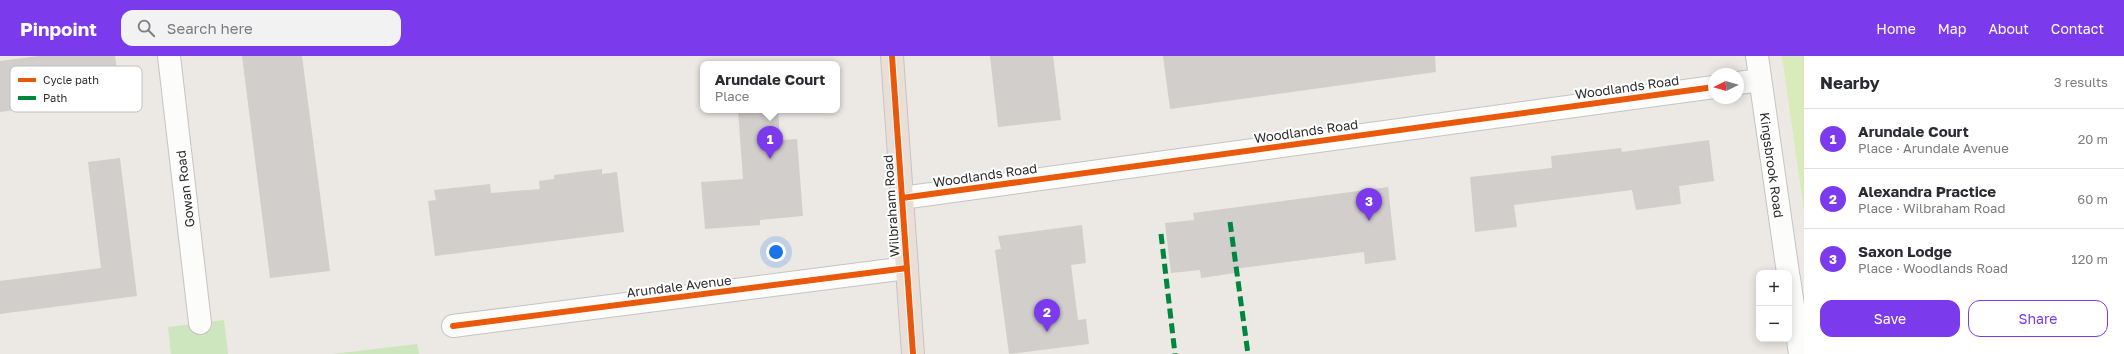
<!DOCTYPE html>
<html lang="en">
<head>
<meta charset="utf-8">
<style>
	body { margin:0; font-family:"Golos Text",sans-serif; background:#f2f2f3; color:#2b2b33 }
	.controls { position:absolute; right:12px; bottom:12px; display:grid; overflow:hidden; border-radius:8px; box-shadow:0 2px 10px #0003 }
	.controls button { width:36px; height:36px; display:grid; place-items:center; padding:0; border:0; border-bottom:1px solid #e1e1e2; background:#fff; color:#2b2b33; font:20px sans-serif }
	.compass { position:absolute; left:1708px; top:12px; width:36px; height:36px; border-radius:50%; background:#fff; box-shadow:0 2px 10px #0003; rotate:265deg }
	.you { position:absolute; left:776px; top:196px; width:14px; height:14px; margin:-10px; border:3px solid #fff; border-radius:50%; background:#1a73e8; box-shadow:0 0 0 6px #1a73e833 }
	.badge { display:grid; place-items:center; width:26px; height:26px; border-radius:50%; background:#7c3aed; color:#fff; font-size:13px; font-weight:700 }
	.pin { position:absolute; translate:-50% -33px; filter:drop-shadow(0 1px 2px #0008) }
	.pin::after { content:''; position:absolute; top:21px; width:14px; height:12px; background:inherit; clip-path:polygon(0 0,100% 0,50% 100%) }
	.popup { position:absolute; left:700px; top:5px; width:140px; height:52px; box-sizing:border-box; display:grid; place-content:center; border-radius:8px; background:#fff; filter:drop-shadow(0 1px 3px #0005); font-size:13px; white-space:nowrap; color:#7c7c81 }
	.popup b { font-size:15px; color:#2b2b33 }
	.popup::after { content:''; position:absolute; left:50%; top:100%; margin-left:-8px; border:8px solid transparent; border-top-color:#fff }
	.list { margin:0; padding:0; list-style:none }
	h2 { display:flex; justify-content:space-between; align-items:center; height:52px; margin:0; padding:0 16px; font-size:17px }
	h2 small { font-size:13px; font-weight:400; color:#7c7c81 }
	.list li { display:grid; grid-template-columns:26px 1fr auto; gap:12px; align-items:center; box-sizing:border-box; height:60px; padding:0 16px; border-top:1px solid #e1e1e2 }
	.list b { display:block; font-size:15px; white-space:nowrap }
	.list p { margin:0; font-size:13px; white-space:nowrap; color:#7c7c81 }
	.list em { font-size:13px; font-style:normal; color:#7c7c81 }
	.actions { display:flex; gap:8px; padding:12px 16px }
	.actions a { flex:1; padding:9px 0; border:1px solid #7c3aed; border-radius:12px; text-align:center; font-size:14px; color:#7c3aed }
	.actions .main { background:#7c3aed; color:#fff }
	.icon { flex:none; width:22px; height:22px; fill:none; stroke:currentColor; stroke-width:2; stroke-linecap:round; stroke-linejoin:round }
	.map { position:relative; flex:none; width:1804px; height:298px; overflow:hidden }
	header { display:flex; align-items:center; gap:24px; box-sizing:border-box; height:56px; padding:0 20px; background:#7c3aed; color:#fff }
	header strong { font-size:19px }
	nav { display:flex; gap:22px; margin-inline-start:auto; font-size:14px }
	.search { width:280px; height:36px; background:#f2f2f3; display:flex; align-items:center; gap:10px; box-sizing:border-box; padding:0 14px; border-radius:12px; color:#7c7c81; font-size:15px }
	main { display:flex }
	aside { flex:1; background:#fff }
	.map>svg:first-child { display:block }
	.green { fill:#cee6be }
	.pitch { fill:#d9eabb }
	.building { fill:#d1cecb }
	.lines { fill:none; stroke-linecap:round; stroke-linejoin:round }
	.minor-casing { stroke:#c5c4c5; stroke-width:24 }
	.highway-casing { stroke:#c6c5c4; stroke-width:24 }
	.minor { stroke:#fcfcfb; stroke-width:22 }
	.highway { stroke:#eadfd6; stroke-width:22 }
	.quiet { stroke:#00873e; stroke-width:5; stroke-dasharray:10 5; stroke-linecap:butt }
	.cycleway-casing { stroke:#fff; stroke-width:8 }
	.cycleway { stroke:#e8590c; stroke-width:6 }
	.labels { text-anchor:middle; stroke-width:4; stroke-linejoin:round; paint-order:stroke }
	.street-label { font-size:13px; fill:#2e2e2e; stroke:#fff }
	.key { fill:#fff; stroke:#c0c0c0; stroke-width:1 }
	.key-label { font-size:11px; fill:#2e2e2e }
</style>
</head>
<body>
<header>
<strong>Pinpoint</strong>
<div class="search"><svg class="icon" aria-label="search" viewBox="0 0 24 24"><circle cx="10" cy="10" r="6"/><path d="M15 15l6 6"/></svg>Search here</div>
<nav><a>Home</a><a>Map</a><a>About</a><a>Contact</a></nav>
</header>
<main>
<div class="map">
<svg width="1804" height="298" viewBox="0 0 1804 298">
	<rect width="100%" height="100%" fill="#ece8e4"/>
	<path class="green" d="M 224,264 L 228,298 L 171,298 L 168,271 Z
		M 417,288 L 419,298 L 333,298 Z"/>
	<path class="pitch" d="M 1782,0 L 1804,0 L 1804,155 Z"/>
	<path class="building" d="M 39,0 L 115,0 L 121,40 L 0,56 L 0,5 Z
		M 242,0 L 302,0 L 330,215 L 270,222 Z
		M 990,0 L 1053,0 L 1061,64 L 998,71 Z
		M 1163,0 L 1435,0 L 1436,16 L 1170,53 Z
		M 738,54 L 778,54 L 780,84 L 797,83 L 803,160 L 760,164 L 760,169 L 705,173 L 701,126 L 743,123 Z
		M 1709,84 L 1714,125 L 1679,130 L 1681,148 L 1636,154 L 1632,134 L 1514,149 L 1517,171 L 1475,176 L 1470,121 L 1552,112 L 1551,100 L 1621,92 L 1622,96 Z
		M 120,102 L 137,240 L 0,258 L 0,225 L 101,212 L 88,106 Z
		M 602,113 L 602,118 L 617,116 L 624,176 L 435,200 L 428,145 L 436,144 L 434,134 L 490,128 L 491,137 L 540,133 L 539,125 L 554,123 L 554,119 Z
		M 1388,131 L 1396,204 L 1365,208 L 1364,196 L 1234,213 L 1235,217 L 1201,222 L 1200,214 L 1171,217 L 1165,167 L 1194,164 L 1193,157 Z
		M 1082,169 L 1086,207 L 1071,209 L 1078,264 L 1086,263 L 1089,288 L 1009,298 L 995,194 L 1001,193 L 998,180 Z"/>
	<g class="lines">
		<g class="minor-casing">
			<path id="minor" d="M 169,0 L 200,267
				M 1757,0 L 1788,217
				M 1738,27 L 1760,24
				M 902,142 L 1714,31
				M 1789,222 L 1800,298
				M 453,270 L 907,212"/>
		</g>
		<g class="highway-casing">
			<path id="highway" d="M 892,0 L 913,298"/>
		</g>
		<use href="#minor" class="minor"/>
		<use href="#highway" class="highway"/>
		<path class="quiet" d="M 1230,166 L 1248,298
			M 1161,178 L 1175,298"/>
		<g class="cycleway-casing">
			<path id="cycleway" d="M 892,0 L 913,298
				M 902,142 L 1714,31
				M 453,270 L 907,212"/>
		</g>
		<use href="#cycleway" class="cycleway"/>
	</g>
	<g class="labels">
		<g class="street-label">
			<text transform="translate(1627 31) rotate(-8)" y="5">Woodlands Road</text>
			<text transform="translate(1306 75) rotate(-8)" y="5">Woodlands Road</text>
			<text transform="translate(1772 109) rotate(82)" y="5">Kingsbrook Road</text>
			<text transform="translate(985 119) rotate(-8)" y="5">Woodlands Road</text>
			<text transform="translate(185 133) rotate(-97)" y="5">Gowan Road</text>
			<text transform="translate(891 150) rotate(-94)" y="5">Wilbraham Road</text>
			<text transform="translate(679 230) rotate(-7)" y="5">Arundale Avenue</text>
		</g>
	</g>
	<rect x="10" y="10" width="132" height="46" rx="6" class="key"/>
	<rect x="18" y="22" width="18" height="4" fill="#e8590c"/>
	<rect x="18" y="40" width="18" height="4" fill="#00873e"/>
	<g class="key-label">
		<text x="43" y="28">Cycle path</text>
		<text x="43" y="46">Path</text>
	</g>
</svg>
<div class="controls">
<button>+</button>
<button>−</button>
</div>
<svg class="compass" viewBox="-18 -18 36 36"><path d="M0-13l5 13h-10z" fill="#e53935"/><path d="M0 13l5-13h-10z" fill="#7c7c81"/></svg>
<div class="you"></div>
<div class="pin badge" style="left:770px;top:103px">1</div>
<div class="popup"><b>Arundale Court</b>Place</div>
<div class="pin badge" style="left:1047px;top:276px">2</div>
<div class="pin badge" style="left:1369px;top:165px">3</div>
</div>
<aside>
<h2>Nearby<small>3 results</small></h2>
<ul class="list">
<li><span class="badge">1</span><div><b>Arundale Court</b><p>Place · Arundale Avenue</p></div><em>20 m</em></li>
<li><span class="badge">2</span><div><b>Alexandra Practice</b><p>Place · Wilbraham Road</p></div><em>60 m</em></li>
<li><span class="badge">3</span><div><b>Saxon Lodge</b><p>Place · Woodlands Road</p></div><em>120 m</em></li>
</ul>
<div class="actions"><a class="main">Save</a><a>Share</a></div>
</aside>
</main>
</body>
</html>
